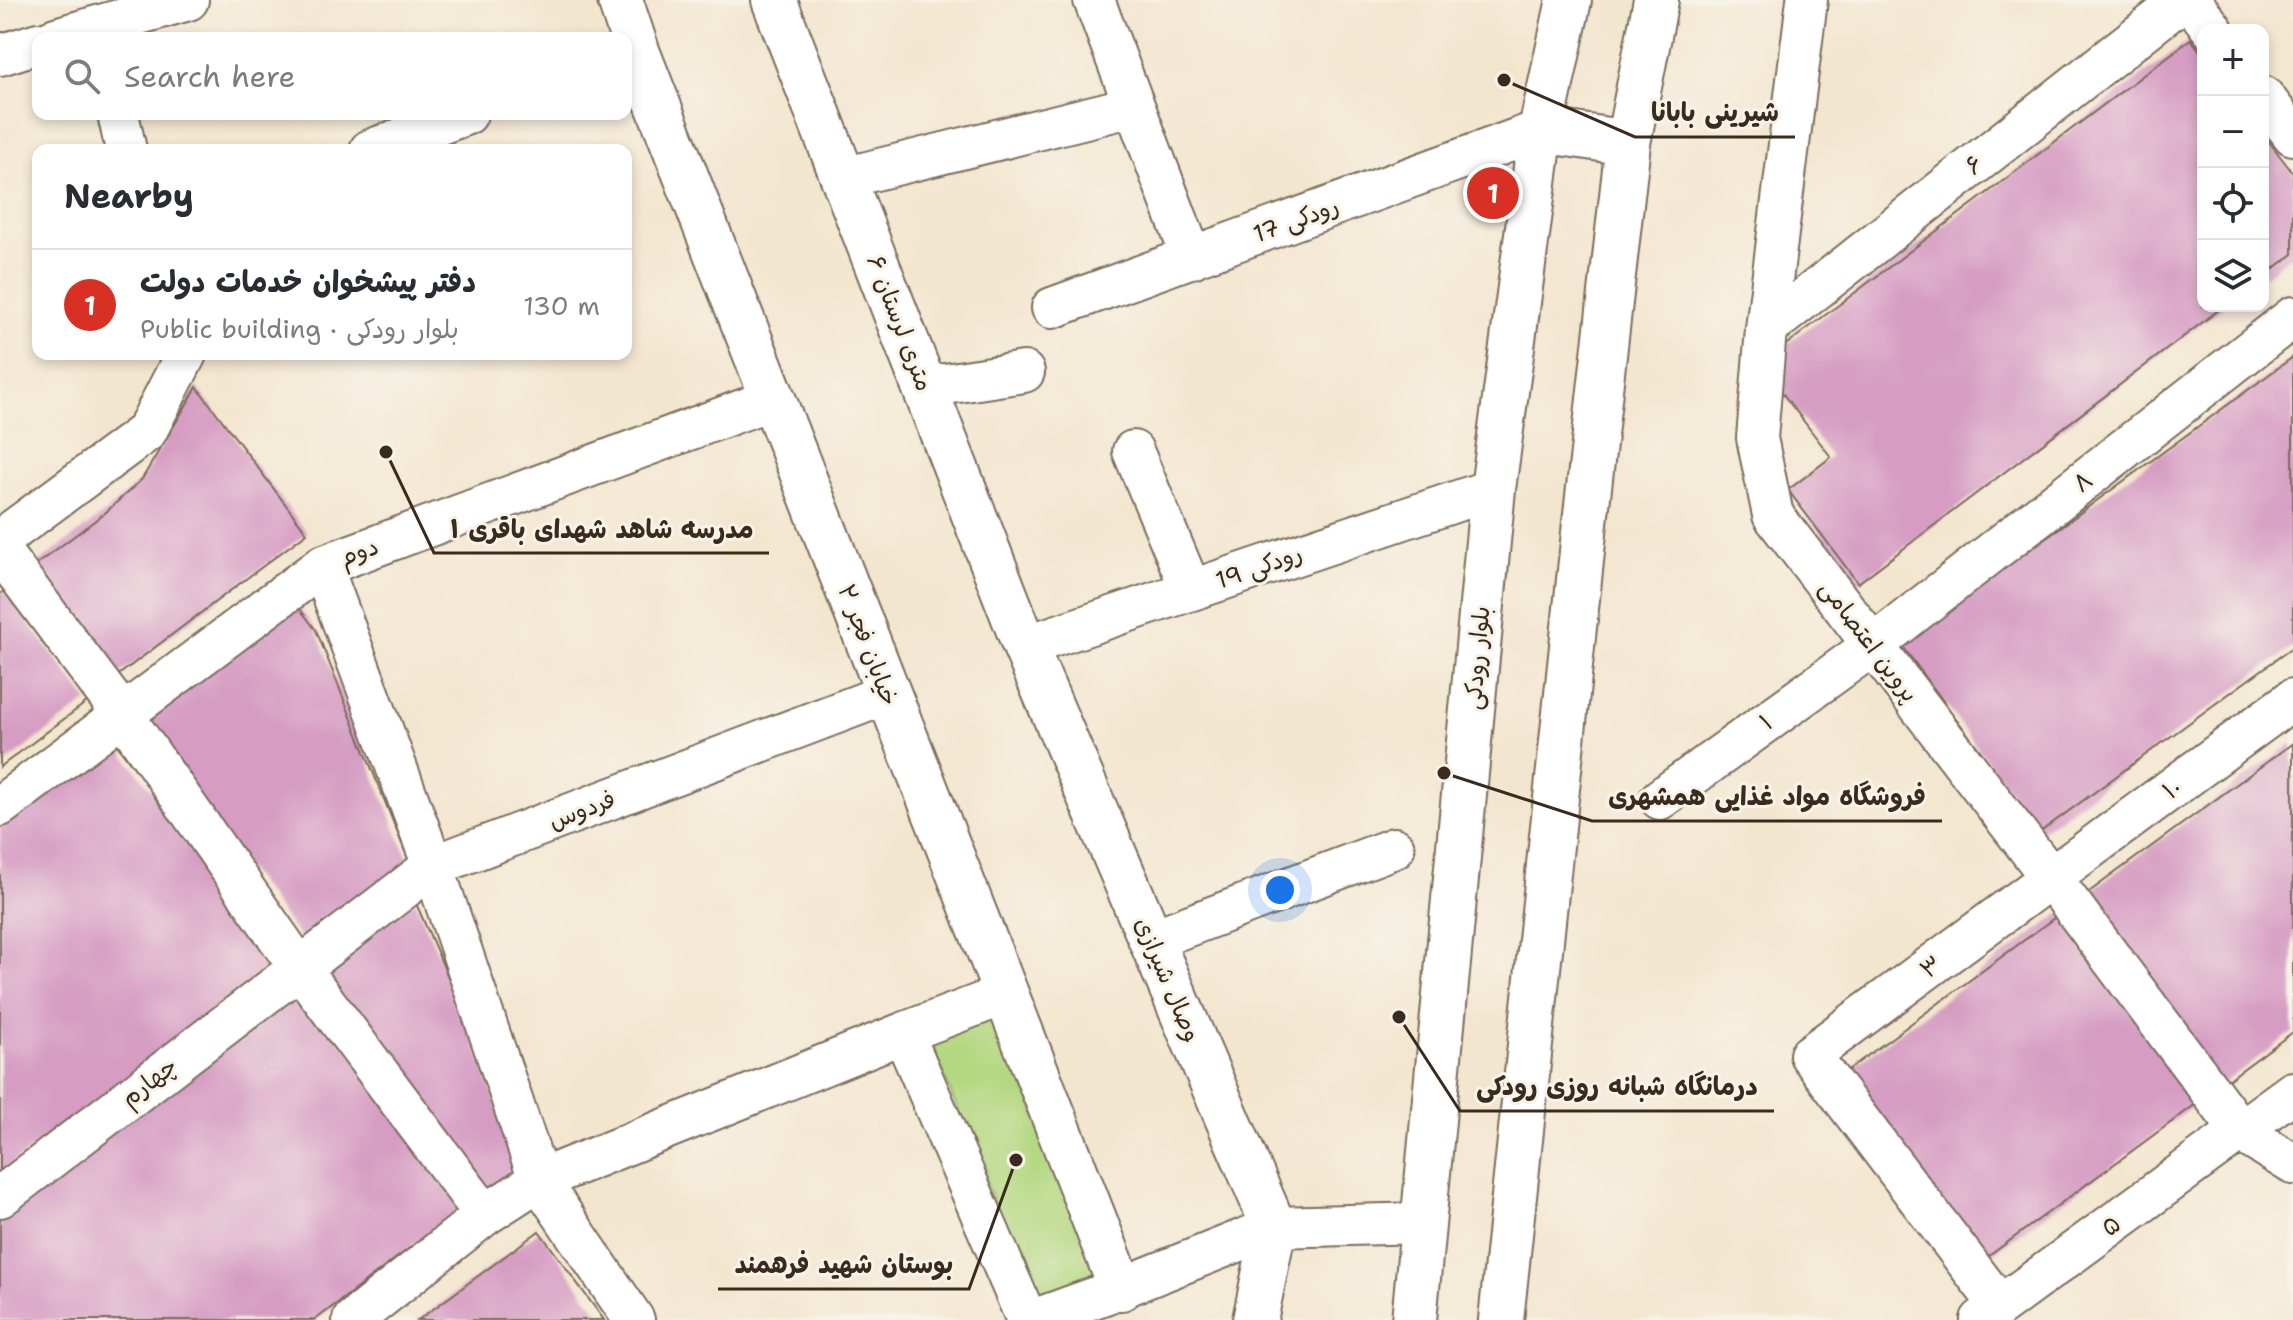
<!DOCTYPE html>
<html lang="en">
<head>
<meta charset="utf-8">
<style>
	body { margin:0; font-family:"Shantell Sans","Playpen Sans Arabic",sans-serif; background:#f2f2f3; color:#2b2b33 }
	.controls { position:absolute; right:24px; top:24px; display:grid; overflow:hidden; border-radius:16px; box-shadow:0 4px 12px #0003 }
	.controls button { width:72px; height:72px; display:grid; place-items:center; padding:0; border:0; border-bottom:2px solid #e1e1e2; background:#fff; color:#2b2b33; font:40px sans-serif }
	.you { position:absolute; left:1280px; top:890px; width:28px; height:28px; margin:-20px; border:6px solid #fff; border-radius:50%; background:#1a73e8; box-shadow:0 0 0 12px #1a73e833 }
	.badge { display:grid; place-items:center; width:52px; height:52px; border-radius:50%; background:#d93025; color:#fff; font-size:26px; font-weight:700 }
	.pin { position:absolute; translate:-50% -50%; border:4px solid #fff; box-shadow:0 2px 8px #0006 }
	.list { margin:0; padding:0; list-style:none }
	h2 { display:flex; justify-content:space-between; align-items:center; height:104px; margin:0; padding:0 32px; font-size:34px }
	h2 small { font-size:26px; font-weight:400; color:#7c7c81 }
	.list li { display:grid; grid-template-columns:52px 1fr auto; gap:24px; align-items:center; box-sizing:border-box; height:112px; padding:0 32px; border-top:2px solid #e1e1e2 }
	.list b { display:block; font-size:30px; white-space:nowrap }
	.list p { margin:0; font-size:26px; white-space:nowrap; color:#7c7c81 }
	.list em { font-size:26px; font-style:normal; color:#7c7c81 }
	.icon { flex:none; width:44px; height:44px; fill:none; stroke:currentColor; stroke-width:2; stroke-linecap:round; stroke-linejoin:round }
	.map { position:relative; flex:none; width:2293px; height:1320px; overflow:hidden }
	.search { position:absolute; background:#fff; box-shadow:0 4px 12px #0003; left:32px; top:32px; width:600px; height:88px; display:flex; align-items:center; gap:20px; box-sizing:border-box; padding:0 28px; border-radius:16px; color:#7c7c81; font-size:30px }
	.panel { position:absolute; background:#fff; box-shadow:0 4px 12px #0003; left:32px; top:144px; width:600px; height:216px; border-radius:16px }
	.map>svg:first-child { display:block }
	.green { fill:#b4d881; stroke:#788150; stroke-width:2 }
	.building { fill:#d69cc3 }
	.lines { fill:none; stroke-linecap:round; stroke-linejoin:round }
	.minor-casing { stroke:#7b6c5c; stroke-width:44 }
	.tertiary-casing { stroke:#7b6c5c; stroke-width:48 }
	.secondary-casing { stroke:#7b6c5c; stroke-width:48 }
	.minor { stroke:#fff; stroke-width:40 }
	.tertiary { stroke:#fff; stroke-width:44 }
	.secondary { stroke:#fff; stroke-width:44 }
	.labels { text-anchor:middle; stroke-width:6; stroke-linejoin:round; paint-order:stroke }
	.street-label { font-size:24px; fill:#3b2a1e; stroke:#f7f3e8 }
	.leader { fill:none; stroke:#3b2a1e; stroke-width:3 }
	.callout-dot { fill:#3b2a1e; stroke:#f7f3e8; stroke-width:3 }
	.callout-label { font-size:26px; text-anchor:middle; font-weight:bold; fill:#3b2a1e; stroke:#f7f3e8; stroke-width:6; stroke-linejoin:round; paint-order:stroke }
</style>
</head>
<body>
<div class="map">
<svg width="2293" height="1320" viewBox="0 0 2293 1320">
	<rect width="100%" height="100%" fill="#f7f3e8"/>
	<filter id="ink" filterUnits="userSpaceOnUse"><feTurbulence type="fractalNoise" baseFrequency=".0125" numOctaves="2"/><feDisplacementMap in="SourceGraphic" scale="16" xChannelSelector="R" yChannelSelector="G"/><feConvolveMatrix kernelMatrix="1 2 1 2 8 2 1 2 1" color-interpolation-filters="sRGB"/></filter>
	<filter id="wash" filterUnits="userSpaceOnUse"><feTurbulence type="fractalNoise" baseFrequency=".006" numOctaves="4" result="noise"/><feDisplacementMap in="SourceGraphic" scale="32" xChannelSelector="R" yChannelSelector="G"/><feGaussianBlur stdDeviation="1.8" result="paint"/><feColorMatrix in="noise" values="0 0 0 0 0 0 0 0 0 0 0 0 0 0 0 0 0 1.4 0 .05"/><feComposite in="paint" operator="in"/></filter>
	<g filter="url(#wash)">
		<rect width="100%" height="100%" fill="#f3e6cf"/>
		<path class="green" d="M 997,1014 L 1102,1280 L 1035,1307 L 930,1041 Z"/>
		<g id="blocks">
			<path class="building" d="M 2191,39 L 2203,55 L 2203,306 L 2224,306 L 1858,583 L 1788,490 L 1831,457 L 1774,382 L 1783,347 Z
				M 2263,134 L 2293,173 L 2293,254 L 2263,277 Z
				M 2293,357 L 2293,647 L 2040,832 L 1901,644 Z
				M 197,387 L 307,533 L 109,682 L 26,572 L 105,513 L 142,479 Z
				M 4,591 L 88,701 L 0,767 L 0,594 Z
				M 296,604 L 316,630 L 410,864 L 304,943 L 137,723 Z
				M 114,741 L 281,961 L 0,1173 L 0,827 Z
				M 2293,743 L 2293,1032 L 2217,1088 L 2078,900 Z
				M 415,901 L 471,1030 L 518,1167 L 487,1191 L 321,971 Z
				M 2061,913 L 2200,1101 L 1982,1261 L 1844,1073 Z
				M 300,985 L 466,1205 L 315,1320 L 0,1320 L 0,1212 Z
				M 539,1231 L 604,1320 L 418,1320 L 451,1296 Z"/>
		</g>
	</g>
	<g filter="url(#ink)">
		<use href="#blocks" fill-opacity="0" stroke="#7b6c5c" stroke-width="2"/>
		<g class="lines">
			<g class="minor-casing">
				<path id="minor" d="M 1094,0 L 1192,258
					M 1807,0 L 1766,329 L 1757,438 L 1773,515 L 2052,879 L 2241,1132 L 2293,1164
					M 2190,0 L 2213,30
					M 56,38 L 188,0
					M 0,55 L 38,43
					M 2263,96 L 2293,135
					M 118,114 L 126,150
					M 370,150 L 467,114
					M 843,178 L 1134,106
					M 1052,308 L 1541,130
					M 1766,329 L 2183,0
					M 925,387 L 1024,372
					M 1133,451 L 1191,590
					M 0,540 L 146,432 L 186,354
					M 0,551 L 123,715 L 299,967 L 485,1215
					M 322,566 L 433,866 L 539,1180 L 634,1320
					M 1025,646 L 1493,489
					M 1660,799 L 1872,646 L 2293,317
					M 0,806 L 322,566 L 772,399
					M 1151,940 L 1394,848
					M 903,1033 L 1006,994
					M 0,1197 L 433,866 L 887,694
					M 2000,1306 L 1810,1055 L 2293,699
					M 353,1320 L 485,1215 L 539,1180 L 903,1033 L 1027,1320
					M 1033,1320 L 1121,1288 L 1274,1227 L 1424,1223
					M 1981,1320 L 2293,1092"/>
			</g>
			<g class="tertiary-casing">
				<path id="tertiary" d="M 620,0 L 637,51 L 1121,1288
					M 774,0 L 1025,646 L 1274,1227 L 1255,1320"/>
			</g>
			<g class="secondary-casing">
				<path id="secondary" d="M 1541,130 L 1628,143
					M 1414,1320 L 1493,489 L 1541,130 L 1569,0
					M 1501,1320 L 1585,523 L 1628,143 L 1656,0"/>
			</g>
			<use href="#minor" class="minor"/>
			<use href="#tertiary" class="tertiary"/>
			<use href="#secondary" class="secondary"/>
		</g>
	</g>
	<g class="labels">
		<g class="street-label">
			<text transform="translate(1974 165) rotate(-38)" y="8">۶</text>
			<text transform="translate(1296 220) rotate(-20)" y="8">رودکی 17</text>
			<text transform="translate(900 323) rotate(69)" y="8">۶ متری لرستان</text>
			<text transform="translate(2083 482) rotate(-38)" y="8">۸</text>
			<text transform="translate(359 552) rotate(-20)" y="8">دوم</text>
			<text transform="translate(1259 567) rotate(-19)" y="8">رودکی 19</text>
			<text transform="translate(1869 641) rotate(53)" y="8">پروین اعتصامی</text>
			<text transform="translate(868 645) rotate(69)" y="8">خیابان فجر ۲</text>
			<text transform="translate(1477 658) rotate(-85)" y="8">بلوار رودکی</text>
			<text transform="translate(1766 722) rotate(-36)" y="8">۱</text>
			<text transform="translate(2172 789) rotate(-37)" y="8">۱۰</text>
			<text transform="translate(582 810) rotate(-21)" y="8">فردوس</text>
			<text transform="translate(1931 967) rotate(-36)" y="8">۳</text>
			<text transform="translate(1168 980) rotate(67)" y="8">وصال شیرازی</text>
			<text transform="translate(149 1082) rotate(-38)" y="8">چهارم</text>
			<text transform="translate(2111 1226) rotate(-36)" y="8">۵</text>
		</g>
	</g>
	<path class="leader" d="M1504 80L1635 137H1795M386 452L434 553H769M1444 773L1592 821H1942M1399 1017L1460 1111H1774M1016 1160L969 1289H718"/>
	<g class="callout-dot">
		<circle cx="1504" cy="80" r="8"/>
		<circle cx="386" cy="452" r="8"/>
		<circle cx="1444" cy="773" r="8"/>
		<circle cx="1399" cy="1017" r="8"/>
		<circle cx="1016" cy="1160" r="8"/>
	</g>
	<g class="callout-label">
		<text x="1715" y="121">شیرینی بابانا</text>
		<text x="602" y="538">مدرسه شاهد شهدای باقری ۱</text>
		<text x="1767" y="805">فروشگاه مواد غذایی همشهری</text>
		<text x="1617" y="1095">درمانگاه شبانه روزی رودکی</text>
		<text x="844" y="1273">بوستان شهید فرهمند</text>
	</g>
</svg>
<div class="controls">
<button>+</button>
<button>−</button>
<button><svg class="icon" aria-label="locate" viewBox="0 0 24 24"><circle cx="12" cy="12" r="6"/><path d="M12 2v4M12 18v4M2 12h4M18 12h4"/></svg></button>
<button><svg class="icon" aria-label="layers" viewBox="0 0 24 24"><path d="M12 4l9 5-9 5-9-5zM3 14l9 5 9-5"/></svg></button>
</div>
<div class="you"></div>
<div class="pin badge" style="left:1493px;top:193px">1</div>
<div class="search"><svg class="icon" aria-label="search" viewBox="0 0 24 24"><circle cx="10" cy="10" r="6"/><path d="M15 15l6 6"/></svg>Search here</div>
<section class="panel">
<h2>Nearby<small></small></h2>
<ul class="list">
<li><span class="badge">1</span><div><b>دفتر پیشخوان خدمات دولت</b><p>Public building · بلوار رودکی</p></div><em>130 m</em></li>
</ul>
</section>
</div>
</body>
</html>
